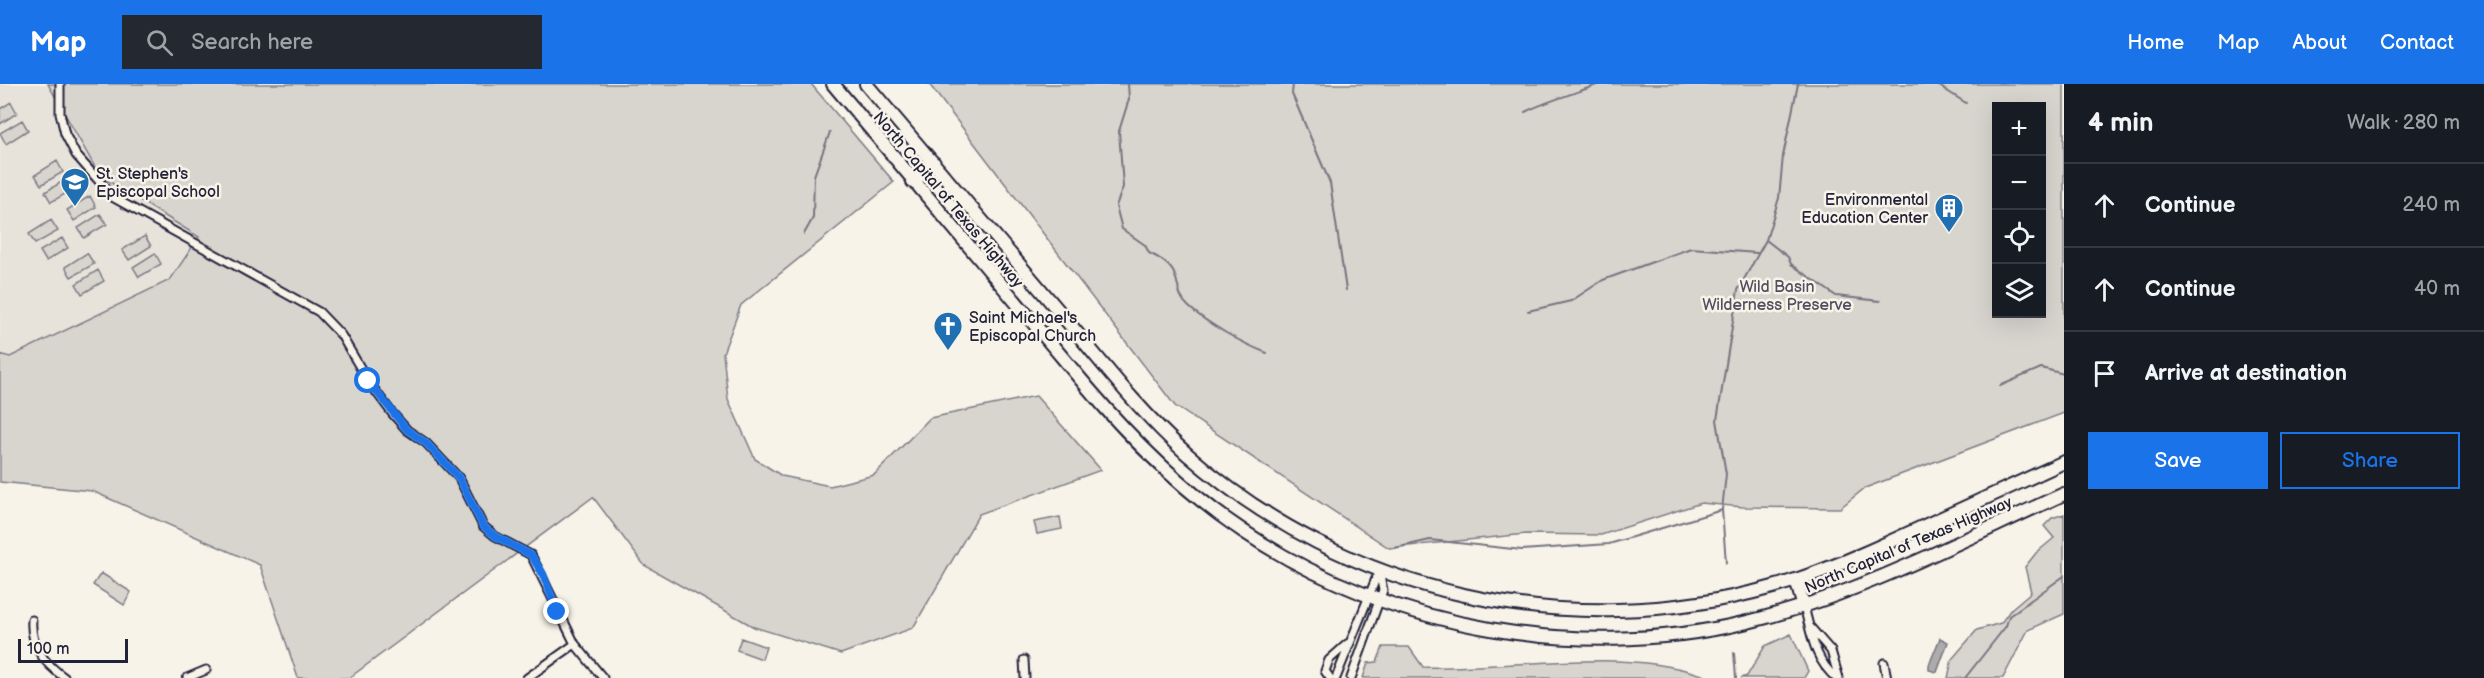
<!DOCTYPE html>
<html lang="en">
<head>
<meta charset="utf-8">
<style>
	body { margin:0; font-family:"Balsamiq Sans",sans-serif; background:#242831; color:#f1f3f6 }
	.controls { position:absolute; right:18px; top:18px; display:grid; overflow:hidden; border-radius:0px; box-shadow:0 6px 24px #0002 }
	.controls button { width:54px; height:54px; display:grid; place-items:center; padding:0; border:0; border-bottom:2px solid #363941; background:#171b24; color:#f1f3f6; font:30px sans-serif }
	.scale { position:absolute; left:18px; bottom:15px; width:110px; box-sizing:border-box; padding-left:6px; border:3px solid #22223b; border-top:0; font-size:16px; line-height:21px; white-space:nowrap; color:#22223b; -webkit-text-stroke:4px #f7f3e8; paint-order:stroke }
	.stop { position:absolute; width:18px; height:18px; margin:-14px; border:4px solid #1a73e8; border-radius:50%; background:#fff }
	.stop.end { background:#1a73e8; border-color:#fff; box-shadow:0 2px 6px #0008 }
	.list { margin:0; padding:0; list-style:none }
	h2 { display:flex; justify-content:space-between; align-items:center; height:78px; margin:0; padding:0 24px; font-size:26px }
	h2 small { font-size:20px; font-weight:400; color:#9ea1a6 }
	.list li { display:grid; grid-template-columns:39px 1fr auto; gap:18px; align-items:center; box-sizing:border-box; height:84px; padding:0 24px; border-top:2px solid #363941 }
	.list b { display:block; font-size:22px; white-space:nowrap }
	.list em { font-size:20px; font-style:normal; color:#9ea1a6 }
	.actions { display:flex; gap:12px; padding:18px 24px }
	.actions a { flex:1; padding:14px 0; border:2px solid #1a73e8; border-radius:0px; text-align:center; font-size:21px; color:#1a73e8 }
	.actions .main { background:#1a73e8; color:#fff }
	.icon { flex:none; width:33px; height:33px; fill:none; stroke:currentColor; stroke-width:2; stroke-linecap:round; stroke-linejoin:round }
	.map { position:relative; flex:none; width:2064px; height:594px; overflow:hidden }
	header { display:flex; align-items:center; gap:36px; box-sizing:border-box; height:84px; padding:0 30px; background:#1a73e8; color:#fff }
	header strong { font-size:28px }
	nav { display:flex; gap:33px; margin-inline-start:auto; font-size:21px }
	.search { width:420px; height:54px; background:#242831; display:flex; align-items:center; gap:15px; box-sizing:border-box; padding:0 21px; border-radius:0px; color:#9ea1a6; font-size:22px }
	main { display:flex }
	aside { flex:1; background:#171b24 }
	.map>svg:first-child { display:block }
	.built { fill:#e7e3db }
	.green { fill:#d8d5cf; stroke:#7d7c85; stroke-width:1.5; fill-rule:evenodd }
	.water { fill:#aeabad; stroke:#76747f; stroke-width:1.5 }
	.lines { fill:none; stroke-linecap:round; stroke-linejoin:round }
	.stream { stroke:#76747f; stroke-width:2 }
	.street-casing { stroke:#22223b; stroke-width:11 }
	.highway-casing { stroke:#22223b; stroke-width:16 }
	.street { stroke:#f7f3e8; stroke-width:7 }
	.highway { stroke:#f7f3e8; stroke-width:12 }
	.route { stroke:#1a73e8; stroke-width:8 }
	.labels { text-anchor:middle; stroke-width:5; stroke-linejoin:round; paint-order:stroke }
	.poi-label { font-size:16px; fill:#22223b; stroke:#f7f3e8; text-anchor:start }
	.street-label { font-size:16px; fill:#22223b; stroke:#f7f3e8 }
	.park-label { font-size:16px; fill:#504f60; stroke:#f7f3e8 }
</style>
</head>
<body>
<header>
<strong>Map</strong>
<div class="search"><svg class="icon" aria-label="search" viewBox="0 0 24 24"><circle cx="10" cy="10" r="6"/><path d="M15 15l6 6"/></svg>Search here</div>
<nav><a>Home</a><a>Map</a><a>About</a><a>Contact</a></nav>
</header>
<main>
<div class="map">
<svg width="2064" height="594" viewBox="0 0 2064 594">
	<rect width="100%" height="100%" fill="#f7f3e8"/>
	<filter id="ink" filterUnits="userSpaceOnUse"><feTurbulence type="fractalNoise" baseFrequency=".0167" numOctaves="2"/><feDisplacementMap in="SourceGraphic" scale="12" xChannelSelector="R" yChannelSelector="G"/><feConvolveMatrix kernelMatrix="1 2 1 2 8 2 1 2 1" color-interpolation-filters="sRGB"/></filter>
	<g filter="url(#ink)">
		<path class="built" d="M 0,0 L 48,0 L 100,92 L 199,153 L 170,196 L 10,273 L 0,270 Z"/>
		<path class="green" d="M 48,0 L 811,0 L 894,98 L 741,221 L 723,269 L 728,315 L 755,375 L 782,392 L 830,402 L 874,391 L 930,334 L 1036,312 L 1101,386 L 979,430 L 913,544 L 841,570 L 754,543 L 644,481 L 593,413 L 349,594 L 298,594 L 260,481 L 92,407 L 0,398 L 0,270 L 10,273 L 170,196 L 199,153 L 100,92 Z
			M 929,0 L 2064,0 L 2064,329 L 1865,404 L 1840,424 L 1743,423 L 1701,419 L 1601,451 L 1526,450 L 1389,464 L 1175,322 ZM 1996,22 L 2042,22 L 2042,230 L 1996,230 Z
			M 11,18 L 17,29 L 0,40 L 0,25 Z
			M 22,36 L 28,46 L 6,60 L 0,49 Z
			M 57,77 L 63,88 L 41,101 L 35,91 Z
			M 68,94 L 74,105 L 51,118 L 45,108 Z
			M 90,112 L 96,123 L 74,137 L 67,126 Z
			M 100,130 L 107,140 L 84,154 L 78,144 Z
			M 51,136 L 58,147 L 35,160 L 29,150 Z
			M 145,152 L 151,162 L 129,176 L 122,166 Z
			M 62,154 L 68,164 L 46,177 L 40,167 Z
			M 87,169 L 94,180 L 71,193 L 65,183 Z
			M 155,169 L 161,180 L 139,193 L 133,183 Z
			M 98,186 L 104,197 L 82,210 L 76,200 Z
			M 2064,430 L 2064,530 L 2028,546 L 2003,594 L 1948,594 L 1952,575 L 1977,546 L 2001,539 L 2011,525 L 2031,508 L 2025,483 L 2036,469 L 2054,454 L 2044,442 L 2052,434 Z
			M 1060,433 L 1062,445 L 1037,450 L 1034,438 Z
			M 101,489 L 131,508 L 124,521 L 93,501 Z
			M 1791,550 L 1808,587 L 1804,594 L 1741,594 L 1747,592 L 1765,562 Z
			M 741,554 L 766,563 L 762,575 L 737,566 Z
			M 1383,563 L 1409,563 L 1423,583 C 1512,586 1627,561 1710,594 L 1363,594 L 1368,579 L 1377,578 Z"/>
		<path class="water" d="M 1940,554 L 1948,558 L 1937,588 L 1929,586 L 1929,581 Z"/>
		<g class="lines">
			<path class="stream" d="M 1128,0 L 1129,15 L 1119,47 L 1123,103 L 1116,122 L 1122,145 L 1145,161 L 1149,169 C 1190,188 1168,204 1189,223 C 1208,240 1243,260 1267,269
				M 1293,0 L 1292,10 L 1330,99 L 1346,206
				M 1936,0 L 1966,19
				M 1525,28 C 1549,16 1574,10 1599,0
				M 804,150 L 813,134 L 814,92 L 830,48
				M 1766,156 L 1788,173 L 1791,180 L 1836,212 L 1880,217
				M 1528,227 L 1571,217 L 1603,196 L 1691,164 L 1757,169
				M 2000,302 L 2041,284 L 2064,290
				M 1722,426 L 1726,479
				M 1395,464 L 1430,456 L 1522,466 L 1609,460 L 1722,426 L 1726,390 L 1717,336 L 1738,206 L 1766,156 L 1779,114 L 1783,72 L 1798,0
				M 1734,569 L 1736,594
				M 1965,594 L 2006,542 L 2009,532 L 2064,492"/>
			<g class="street-casing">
				<path id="street" d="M 60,0 L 60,29 L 65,50 L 76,71 L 114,114 L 319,228 L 341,251 L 368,297 L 392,329 L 407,346 L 426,359 L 459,394 L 483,442 L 495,452 L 531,471 L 575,560 L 603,594
					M 1804,523 C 1812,550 1813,574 1836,594
					M 32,536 C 30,562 44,579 65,594
					M 1811,544 L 1831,567 L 1839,594
					M 1024,576 L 1025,594
					M 1884,579 L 1887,594
					M 187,594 L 206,586
					M 527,594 L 575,560
					M 1330,594 L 1325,587 L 1329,576 L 1347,560
					M 1336,594 L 1379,487
					M 1351,594 L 1383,506 L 1379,487"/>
			</g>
			<g class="highway-casing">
				<path id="highway" d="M 833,0 L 1088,304 C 1134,358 1183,407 1243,447 C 1391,547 1590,581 1763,534 C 1868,506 1966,454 2064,410
					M 866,0 C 930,75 994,150 1057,225 C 1099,275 1139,327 1187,370 C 1347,511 1568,560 1773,503 C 1819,490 1864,470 1907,450 C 1959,426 2012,402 2064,378
					M 913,98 L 934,79
					M 1796,496 L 1804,523"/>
			</g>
			<use href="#street" class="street"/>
			<use href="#highway" class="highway"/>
		</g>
	</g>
	<g class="lines" filter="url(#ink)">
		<path class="route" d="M 368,297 L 407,346 L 426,359 L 459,394 L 483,442 L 495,452 L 531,471 L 543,490 L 557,528"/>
	</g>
	<defs>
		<g id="school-pin" transform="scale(1.5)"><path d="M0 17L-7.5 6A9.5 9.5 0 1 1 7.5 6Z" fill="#1f6fb2" stroke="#f7f3e8"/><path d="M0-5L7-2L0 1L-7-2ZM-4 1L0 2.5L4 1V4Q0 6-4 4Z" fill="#fff"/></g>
		<g id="building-pin" transform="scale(1.5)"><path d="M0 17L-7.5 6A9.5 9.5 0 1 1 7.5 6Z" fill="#1f6fb2" stroke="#f7f3e8"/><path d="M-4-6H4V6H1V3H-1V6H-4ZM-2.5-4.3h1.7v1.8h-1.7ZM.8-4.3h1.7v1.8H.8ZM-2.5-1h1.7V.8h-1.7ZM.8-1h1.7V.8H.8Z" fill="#fff"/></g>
		<g id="church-pin" transform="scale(1.5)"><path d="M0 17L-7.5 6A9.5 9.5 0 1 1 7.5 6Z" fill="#1f6fb2" stroke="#f7f3e8"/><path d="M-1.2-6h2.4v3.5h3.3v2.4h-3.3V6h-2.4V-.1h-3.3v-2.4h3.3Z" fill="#fff"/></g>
	</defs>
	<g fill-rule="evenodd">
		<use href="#school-pin" x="75" y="98"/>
		<use href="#building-pin" x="1949" y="124"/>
		<use href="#church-pin" x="948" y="242"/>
	</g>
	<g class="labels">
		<g class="poi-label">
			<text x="96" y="95">St. Stephen's<tspan x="96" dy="18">Episcopal School</tspan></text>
			<text x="1928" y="121" text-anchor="end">Environmental<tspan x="1928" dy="18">Education Center</tspan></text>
			<text x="969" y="239">Saint Michael's<tspan x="969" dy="18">Episcopal Church</tspan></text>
		</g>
		<g class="street-label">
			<text transform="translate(949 115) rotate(50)" y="6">North Capital of Texas Highway</text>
			<text transform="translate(1908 460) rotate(-23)" y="6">North Capital of Texas Highway</text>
		</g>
		<g class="park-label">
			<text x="1777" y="208">Wild Basin<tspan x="1777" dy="18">Wilderness Preserve</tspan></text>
		</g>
	</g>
</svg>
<div class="controls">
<button>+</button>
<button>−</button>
<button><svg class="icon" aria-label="locate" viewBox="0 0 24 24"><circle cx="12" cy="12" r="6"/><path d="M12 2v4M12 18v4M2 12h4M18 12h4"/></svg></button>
<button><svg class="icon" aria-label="layers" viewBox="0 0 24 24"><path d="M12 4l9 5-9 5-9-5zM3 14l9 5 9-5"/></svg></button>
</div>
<div class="scale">100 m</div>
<div class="stop" style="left:368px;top:297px"></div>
<div class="stop end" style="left:557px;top:528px"></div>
</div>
<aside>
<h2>4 min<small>Walk · 280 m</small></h2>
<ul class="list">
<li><svg class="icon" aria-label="ahead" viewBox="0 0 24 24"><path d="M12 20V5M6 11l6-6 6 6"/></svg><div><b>Continue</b></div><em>240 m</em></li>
<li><svg class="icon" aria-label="ahead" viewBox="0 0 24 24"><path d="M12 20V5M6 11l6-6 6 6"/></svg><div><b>Continue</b></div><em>40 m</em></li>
<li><svg class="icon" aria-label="arrive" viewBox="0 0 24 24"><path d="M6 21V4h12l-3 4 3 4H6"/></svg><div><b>Arrive at destination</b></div></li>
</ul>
<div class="actions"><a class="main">Save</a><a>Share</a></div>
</aside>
</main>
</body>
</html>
